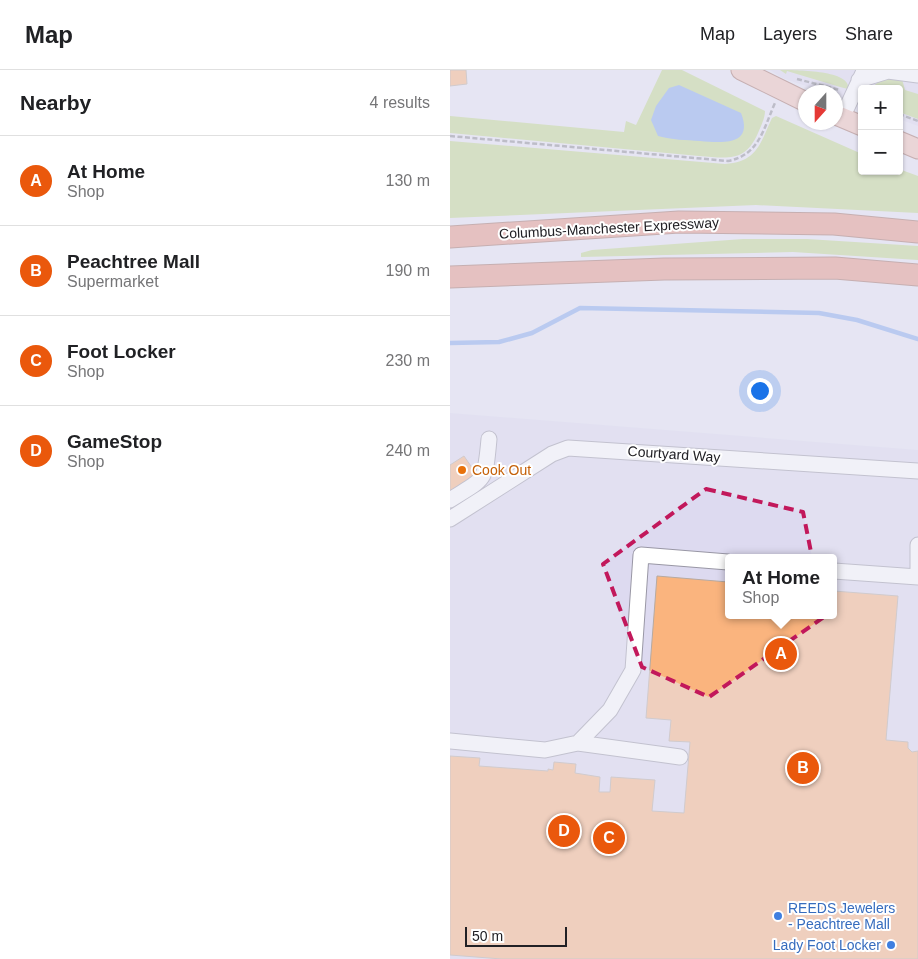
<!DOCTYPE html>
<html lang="en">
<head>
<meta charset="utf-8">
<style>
	body { margin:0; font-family:Arial,sans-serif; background:#f2f2f2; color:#202124 }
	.controls { position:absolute; right:15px; top:15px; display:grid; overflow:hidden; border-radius:5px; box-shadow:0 1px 4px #0004 }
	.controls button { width:45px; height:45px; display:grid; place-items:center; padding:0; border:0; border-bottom:1px solid #e0e0e0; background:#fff; color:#202124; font:25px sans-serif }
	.compass { position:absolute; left:348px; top:15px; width:45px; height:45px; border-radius:50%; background:#fff; box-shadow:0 1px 4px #0004; rotate:201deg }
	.scale { position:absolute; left:15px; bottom:12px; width:102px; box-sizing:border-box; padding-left:5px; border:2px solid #212025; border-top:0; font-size:14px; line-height:18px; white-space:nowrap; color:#212025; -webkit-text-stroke:4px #fff; paint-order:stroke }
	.you { position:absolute; left:309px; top:320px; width:18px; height:18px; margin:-12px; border:4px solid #fff; border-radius:50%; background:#1a73e8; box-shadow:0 0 0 8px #1a73e833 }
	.badge { display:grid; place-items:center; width:32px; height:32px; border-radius:50%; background:#ea580c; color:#fff; font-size:16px; font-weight:700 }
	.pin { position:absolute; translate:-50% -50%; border:2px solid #fff; box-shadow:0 1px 5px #0006 }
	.popup { position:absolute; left:275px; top:484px; width:112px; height:65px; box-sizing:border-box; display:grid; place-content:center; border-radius:5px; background:#fff; filter:drop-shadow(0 1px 4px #0005); font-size:16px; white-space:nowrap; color:#757577 }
	.popup b { font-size:19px; color:#202124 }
	.popup::after { content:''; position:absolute; left:50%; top:100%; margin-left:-10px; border:10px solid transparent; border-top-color:#fff }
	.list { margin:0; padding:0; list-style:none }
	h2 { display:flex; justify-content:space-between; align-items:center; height:65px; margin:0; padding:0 20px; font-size:21px }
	h2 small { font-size:16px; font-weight:400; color:#757577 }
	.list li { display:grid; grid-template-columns:32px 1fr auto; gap:15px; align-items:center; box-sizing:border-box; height:90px; padding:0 20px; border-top:1px solid #e0e0e0 }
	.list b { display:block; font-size:19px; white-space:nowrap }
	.list p { margin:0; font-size:16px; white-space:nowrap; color:#757577 }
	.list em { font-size:16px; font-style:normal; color:#757577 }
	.map { position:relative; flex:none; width:468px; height:889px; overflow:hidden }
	header { display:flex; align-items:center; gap:30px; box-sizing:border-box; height:70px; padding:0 25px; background:#fff; border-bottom:1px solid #e0e0e0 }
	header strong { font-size:24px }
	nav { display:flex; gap:28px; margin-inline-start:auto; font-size:18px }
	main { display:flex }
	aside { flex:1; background:#fff }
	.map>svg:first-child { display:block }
	.built { fill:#dddaf0; fill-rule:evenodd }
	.green { fill:#c1d78e }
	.water { fill:#85a9ee }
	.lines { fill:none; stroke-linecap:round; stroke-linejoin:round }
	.stream { stroke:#85a9ee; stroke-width:4.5 }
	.building { fill:#fab47e; stroke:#b7aaa1 }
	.minor-casing { stroke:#9997a5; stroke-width:17 }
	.major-casing { stroke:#a06d63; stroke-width:21 }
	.highway-casing { stroke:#a06d63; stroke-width:23 }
	.path { stroke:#8d8c96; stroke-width:2.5; stroke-dasharray:5 2.5; stroke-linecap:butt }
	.minor { stroke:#fff; stroke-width:15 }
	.major { stroke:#efc0b6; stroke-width:19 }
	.highway { stroke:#e59685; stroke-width:21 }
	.marked { fill:none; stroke:#c2185b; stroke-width:4; stroke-dasharray:10 6; stroke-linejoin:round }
	.food-dot { fill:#e8710a; stroke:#fff; stroke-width:2 }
	.shop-dot { fill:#3f7fe0; stroke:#fff; stroke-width:2 }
	.labels { text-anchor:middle; stroke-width:4; stroke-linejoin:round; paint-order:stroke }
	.street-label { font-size:14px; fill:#212025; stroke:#fff }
	.food-label { font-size:14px; fill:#c56008; stroke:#fff; text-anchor:start }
	.shop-label { font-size:14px; fill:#366cbe; stroke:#fff; text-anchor:start }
</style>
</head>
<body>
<header>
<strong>Map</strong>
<nav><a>Map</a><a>Layers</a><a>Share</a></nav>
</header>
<main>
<aside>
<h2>Nearby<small>4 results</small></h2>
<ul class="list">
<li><span class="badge">A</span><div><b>At Home</b><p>Shop</p></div><em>130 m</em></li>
<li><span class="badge">B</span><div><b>Peachtree Mall</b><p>Supermarket</p></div><em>190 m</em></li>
<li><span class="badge">C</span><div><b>Foot Locker</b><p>Shop</p></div><em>230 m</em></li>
<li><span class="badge">D</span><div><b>GameStop</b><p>Shop</p></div><em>240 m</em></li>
</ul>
</aside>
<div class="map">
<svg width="468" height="889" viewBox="0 0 468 889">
	<rect width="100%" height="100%" fill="#e6e5f3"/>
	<path class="built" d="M 320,0 L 468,0 L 468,56 L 449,49 L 449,19 L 412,19 L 412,35 L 386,27 L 386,22 L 374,22 L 332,8 Z
		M 0,343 L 468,380 L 468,889 L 0,889 ZM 278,488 L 384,488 L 384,545 L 278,545 Z"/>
	<path class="green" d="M 212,0 L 232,0 L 315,41 C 315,48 311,56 308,63 C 295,93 277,88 249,86 L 0,63 L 0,46 L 174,62 L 176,51 L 186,55 Z
		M 330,0 C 345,0 402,0 398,19 L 390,17 L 337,1 L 336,4 Z
		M 433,8 L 452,9 L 455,20 L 468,24 L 468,49 L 449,42 L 449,19 L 420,19 Z
		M 326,46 L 412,84 L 412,101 L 449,101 L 449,99 L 468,106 L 468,143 L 306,135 L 0,148 L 0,71 L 275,94 C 307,92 310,74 322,48 Z
		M 293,169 L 357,169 L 468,176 L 468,190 L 343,182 L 131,187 L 131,183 L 142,180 Z"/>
	<path class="water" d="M 229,15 L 291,43 C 304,76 272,73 250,71 C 236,70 222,70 208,66 L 201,50 L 206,36 L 219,18 Z"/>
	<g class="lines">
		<path class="stream" d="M 0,273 L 49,272 L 82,263 L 130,238 L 369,243 L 407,250 L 468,269"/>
	</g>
	<path class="building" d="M 0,0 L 16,0 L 17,14 L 0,16 Z
		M 14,386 L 27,405 L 0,422 L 0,395 Z
		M 207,506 L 278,512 L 278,545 L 384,545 L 384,521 L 448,526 L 436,670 L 458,672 L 458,678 L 462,682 L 468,681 L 468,889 L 52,889 L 0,885 L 0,686 L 30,688 L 29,696 L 98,701 L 98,699 L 103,700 L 104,692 L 126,694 L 125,703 L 150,707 L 149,722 L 160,722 L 161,707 L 205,710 L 202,741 L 234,743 L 240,672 L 219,671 L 221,650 L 196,648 Z"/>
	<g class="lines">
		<g class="minor-casing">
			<path id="minor" d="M 409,10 L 438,1 L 468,5
				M 392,48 L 414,1
				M 0,430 C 36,407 35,413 39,369
				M 0,449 L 102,384 L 118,378 L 468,401
				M 468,475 L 468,501
				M 384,501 L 468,507
				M 0,671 L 95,680 L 128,673 L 160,640 L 183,600 L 191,485 L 278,492
				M 128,673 L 230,687"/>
		</g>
		<g class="major-casing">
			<path id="major" d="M 291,0 L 356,32
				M 386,45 L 412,56
				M 449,71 L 468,79"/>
		</g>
		<g class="highway-casing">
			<path id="highway" d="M 0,167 L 229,152 L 384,154 L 468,162
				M 0,207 L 214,199 L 385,198 L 468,205"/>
		</g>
		<path class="path" d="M 347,9 L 390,20
			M 449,44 L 468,51
			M 0,66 L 278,91 C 309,85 313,60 325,33"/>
		<use href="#minor" class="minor"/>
		<use href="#major" class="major"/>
		<use href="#highway" class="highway"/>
	</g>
	<path d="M0 0H468V889H0ZM 256,419 L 353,442 L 374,547 L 259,627 L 192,597 L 153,494 Z" fill="#e6e5f3" fill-opacity=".55" fill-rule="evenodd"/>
	<path class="marked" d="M 256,419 L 353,442 L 374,547 L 259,627 L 192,597 L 153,494 Z"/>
	<circle class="food-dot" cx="12" cy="400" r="5"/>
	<g class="shop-dot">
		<circle cx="328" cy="846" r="5"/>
		<circle cx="441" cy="875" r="5"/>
	</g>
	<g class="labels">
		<g class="street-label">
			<text transform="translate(159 158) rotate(-3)" y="5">Columbus-Manchester Expressway</text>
			<text transform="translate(224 384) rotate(4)" y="5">Courtyard Way</text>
		</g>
		<g class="food-label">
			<text x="22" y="405">Cook Out</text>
		</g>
		<g class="shop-label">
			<text x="338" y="843">REEDS Jewelers<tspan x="338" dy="16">- Peachtree Mall</tspan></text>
			<text x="431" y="880" text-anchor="end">Lady Foot Locker</text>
		</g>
	</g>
</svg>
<div class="controls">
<button>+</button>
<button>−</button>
</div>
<svg class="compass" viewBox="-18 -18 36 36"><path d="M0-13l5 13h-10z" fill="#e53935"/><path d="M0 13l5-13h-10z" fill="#757577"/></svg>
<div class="scale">50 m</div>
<div class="you"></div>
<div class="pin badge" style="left:331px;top:584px">A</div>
<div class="popup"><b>At Home</b>Shop</div>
<div class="pin badge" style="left:353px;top:698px">B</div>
<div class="pin badge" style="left:159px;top:768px">C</div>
<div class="pin badge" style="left:114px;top:761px">D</div>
</div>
</main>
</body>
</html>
